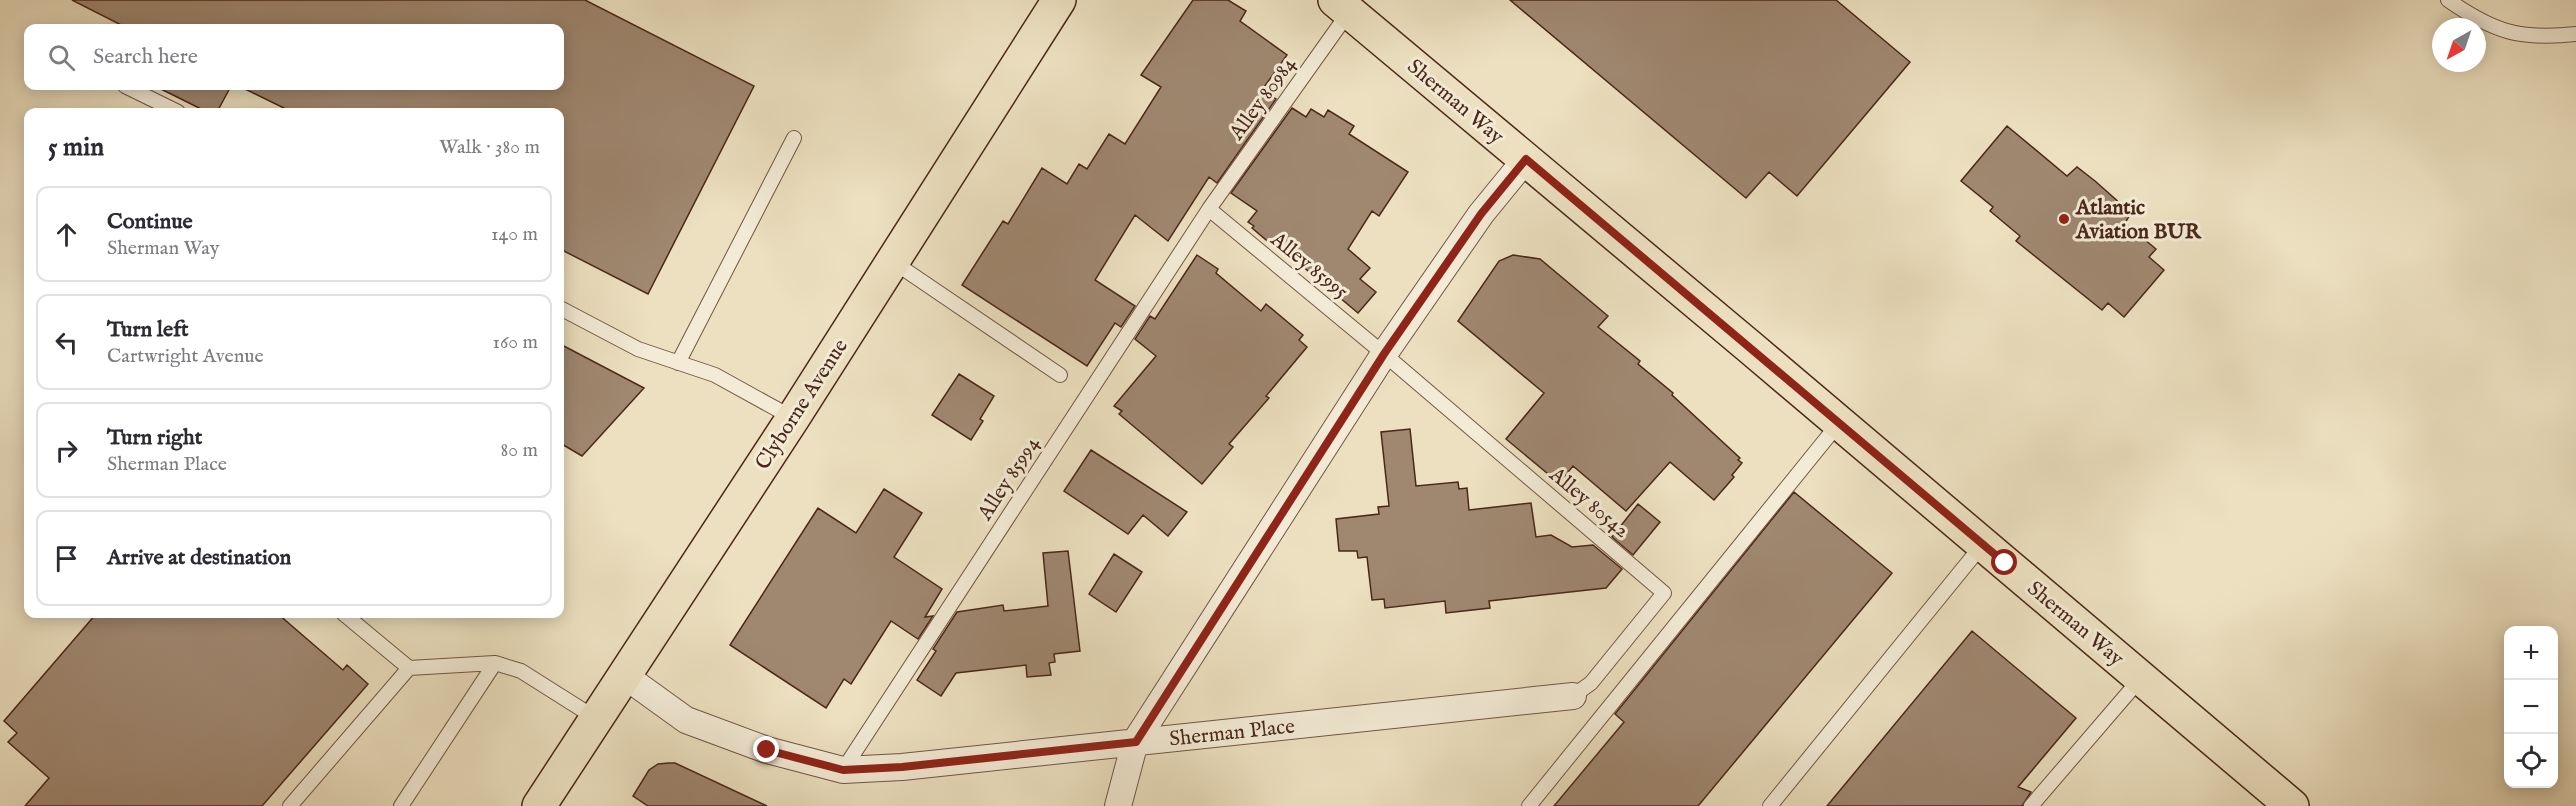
<!DOCTYPE html>
<html lang="en">
<head>
<meta charset="utf-8">
<style>
	body { margin:0; font-family:"IM FELL English",serif; background:#f2f2f3; color:#2b2b33 }
	.controls { position:absolute; right:18px; bottom:18px; display:grid; overflow:hidden; border-radius:12px; box-shadow:0 3px 15px #0003 }
	.controls button { width:54px; height:54px; display:grid; place-items:center; padding:0; border:0; border-bottom:2px solid #e1e1e2; background:#fff; color:#2b2b33; font:30px sans-serif }
	.compass { position:absolute; left:2432px; top:18px; width:54px; height:54px; border-radius:50%; background:#fff; box-shadow:0 3px 15px #0003; rotate:220deg }
	.stop { position:absolute; width:18px; height:18px; margin:-14px; border:4px solid #8f2418; border-radius:50%; background:#fff }
	.stop.end { background:#8f2418; border-color:#fff; box-shadow:0 2px 6px #0008 }
	.list { margin:0; padding:0; list-style:none }
	h2 { display:flex; justify-content:space-between; align-items:center; height:78px; margin:0; padding:0 24px; font-size:26px }
	h2 small { font-size:20px; font-weight:400; color:#7c7c81 }
	.list li { display:grid; grid-template-columns:39px 1fr auto; gap:18px; align-items:center; box-sizing:border-box; height:96px; margin:0 12px 12px; padding:0 12px; border:2px solid #e1e1e2; border-radius:12px }
	.list b { display:block; font-size:22px; white-space:nowrap }
	.list p { margin:0; font-size:20px; white-space:nowrap; color:#7c7c81 }
	.list em { font-size:20px; font-style:normal; color:#7c7c81 }
	.icon { flex:none; width:33px; height:33px; fill:none; stroke:currentColor; stroke-width:2; stroke-linecap:round; stroke-linejoin:round }
	.map { position:relative; flex:none; width:2576px; height:806px; overflow:hidden }
	.search { position:absolute; background:#fff; box-shadow:0 3px 15px #0003; left:24px; top:24px; width:540px; height:66px; display:flex; align-items:center; gap:15px; box-sizing:border-box; padding:0 21px; border-radius:12px; color:#7c7c81; font-size:22px }
	.panel { position:absolute; background:#fff; box-shadow:0 3px 15px #0003; left:24px; top:108px; width:540px; height:510px; border-radius:12px }
	.map>svg:first-child { display:block }
	.building { fill:#9f8770; stroke:#4b271a; stroke-width:1.5 }
	.lines { fill:none; stroke-linecap:round; stroke-linejoin:round }
	.lane-casing { stroke:#735544; stroke-width:16 }
	.street-casing { stroke:#735544; stroke-width:28 }
	.primary-casing { stroke:#4b271a; stroke-width:36 }
	.lane { stroke:#f3ebd6; stroke-width:14 }
	.street { stroke:#f3ebd6; stroke-width:26 }
	.primary { stroke:#ece0c0; stroke-width:33 }
	.route { stroke:#8f2418; stroke-width:8 }
	.poi-dot { fill:#8f2418; stroke:#f3ebd6; stroke-width:2 }
	.labels { text-anchor:middle; stroke-width:6; stroke-linejoin:round; paint-order:stroke }
	.street-label { font-size:21px; fill:#4b271a; stroke:#f3ebd6 }
	.poi-label { font-size:21px; font-weight:bold; fill:#4b271a; stroke:#f3ebd6; text-anchor:start }
</style>
</head>
<body>
<div class="map">
<svg width="2576" height="806" viewBox="0 0 2576 806">
	<rect width="100%" height="100%" fill="#ece0c0"/>
	<filter id="stains"><feTurbulence type="fractalNoise" baseFrequency=".00333" numOctaves="4"/><feColorMatrix values="0 0 0 0 .2 0 0 0 0 .09 0 0 0 0 .02 0 0 0 .5 -.17"/></filter>
	<radialGradient id="worn" r=".72"><stop offset=".6" stop-color="#630" stop-opacity="0"/><stop offset="1" stop-color="#630" stop-opacity=".3"/></radialGradient>
	<path class="building" d="M 72,0 L 585,0 L 754,86 L 648,294 L 560,249 L 560,112 L 292,112 L 239,86 L 560,86 L 560,28 L 127,28 Z
		M 1193,0 L 1228,0 L 1246,11 L 1240,21 L 1287,55 L 1262,90 L 1276,99 L 1217,183 L 1209,177 L 1168,241 L 1135,215 L 1095,280 L 1135,306 L 1121,327 L 1115,323 L 1087,366 L 962,285 L 1003,221 L 1008,224 L 1042,168 L 1067,184 L 1079,164 L 1087,169 L 1109,134 L 1125,144 L 1161,87 L 1141,75 Z
		M 1510,0 L 1836,0 L 1910,62 L 1797,196 L 1769,172 L 1746,198 Z
		M 155,86 L 231,86 L 217,112 L 207,112 Z
		M 1292,108 L 1306,117 L 1311,109 L 1324,117 L 1328,110 L 1354,126 L 1349,134 L 1408,172 L 1379,216 L 1372,211 L 1348,249 L 1370,268 L 1360,279 L 1376,292 L 1358,313 L 1289,255 L 1286,257 L 1252,228 L 1254,226 L 1248,222 L 1257,211 L 1231,193 Z
		M 2007,126 L 2067,176 L 2077,167 L 2095,181 L 2131,213 L 2125,223 L 2156,249 L 2149,257 L 2164,270 L 2124,317 L 2108,303 L 2102,310 L 2016,241 L 2020,236 L 1990,211 L 1993,207 L 1961,181 Z
		M 1197,255 L 1218,269 L 1216,273 L 1261,311 L 1266,304 L 1303,335 L 1299,340 L 1307,347 L 1266,396 L 1269,398 L 1229,444 L 1233,447 L 1202,484 L 1119,414 L 1122,411 L 1114,406 L 1156,356 L 1135,339 L 1150,316 L 1155,319 Z
		M 1513,255 L 1540,259 L 1608,316 L 1598,327 L 1640,361 L 1638,364 L 1673,393 L 1672,395 L 1740,458 L 1738,460 L 1742,463 L 1732,475 L 1734,477 L 1714,500 L 1670,462 L 1626,511 L 1573,466 L 1559,483 L 1506,439 L 1544,393 L 1458,321 L 1499,261 Z
		M 560,344 L 644,388 L 582,456 L 560,443 Z
		M 959,374 L 994,396 L 980,419 L 983,421 L 971,440 L 932,415 Z
		M 1410,429 L 1416,486 L 1458,482 L 1459,489 L 1467,488 L 1469,510 L 1531,503 L 1536,537 L 1551,535 L 1572,547 L 1593,545 L 1622,569 L 1606,588 L 1489,601 L 1490,608 L 1446,613 L 1445,601 L 1385,608 L 1384,599 L 1372,600 L 1367,557 L 1358,558 L 1357,551 L 1339,551 L 1336,519 L 1379,514 L 1378,507 L 1389,506 L 1381,432 Z
		M 1091,450 L 1187,512 L 1168,536 L 1143,515 L 1128,534 L 1064,491 Z
		M 884,489 L 922,513 L 894,557 L 942,589 L 925,617 L 933,616 L 918,639 L 891,621 L 851,684 L 844,679 L 826,708 L 730,645 L 818,508 L 856,533 Z
		M 1794,492 L 1892,573 L 1698,806 L 1554,806 L 1624,722 L 1615,714 Z
		M 1638,504 L 1660,522 L 1633,555 L 1612,537 Z
		M 1068,551 L 1080,651 L 1054,654 L 1055,662 L 1049,663 L 1051,675 L 1027,677 L 1026,665 L 956,673 L 941,696 L 917,680 L 936,651 L 933,649 L 957,612 L 1003,605 L 1004,611 L 1048,606 L 1043,553 Z
		M 1114,554 L 1142,572 L 1116,612 L 1089,594 Z
		M 96,614 L 278,614 L 343,670 L 347,665 L 368,684 L 262,806 L 25,806 L 49,778 L 8,742 L 17,733 L 4,721 Z
		M 1972,631 L 2076,718 L 2018,787 L 2031,792 L 2022,806 L 1827,806 Z
		M 669,763 L 675,763 L 767,806 L 648,806 L 633,796 L 649,770 L 658,764 Z"/>
	<g class="lines">
		<g class="lane-casing">
			<path id="lane" d="M 2448,0 C 2494,32 2519,40 2576,34
				M 125,86 L 178,112
				M 1209,209 L 1384,354 L 1664,593 L 1591,683 L 1573,696
				M 892,261 L 1060,375
				M 560,308 L 638,349 L 715,375 L 793,418
				M 678,363 L 794,138
				M 409,668 L 495,663
				M 843,770 L 1209,209 L 1349,12
				M 290,806 L 409,668 L 344,614
				M 401,806 L 495,663 L 521,671 L 597,719
				M 1529,806 L 1839,423
				M 1770,806 L 1983,544
				M 2031,806 L 2141,678"/>
		</g>
		<g class="street-casing">
			<path id="street" d="M 625,676 L 686,720 L 767,750 L 843,770 L 902,767 L 1573,696
				M 1118,806 L 1135,742 L 1384,354 L 1481,214 L 1526,159"/>
		</g>
		<g class="primary-casing">
			<path id="primary" d="M 1335,0 L 1751,348 L 2292,806
				M 539,806 L 793,418 L 1059,0"/>
		</g>
		<use href="#lane" class="lane"/>
		<use href="#street" class="street"/>
		<use href="#primary" class="primary"/>
	</g>
	<g class="lines">
		<path class="route" d="M 767,750 L 843,770 L 902,767 L 1136,742 L 1384,354 L 1481,214 L 1526,159 L 2005,563"/>
	</g>
	<circle class="poi-dot" cx="2064" cy="219" r="6"/>
	<g class="labels">
		<g class="street-label">
			<text transform="translate(1262 98) rotate(-54)" y="7">Alley 80984</text>
			<text transform="translate(1456 101) rotate(40)" y="7">Sherman Way</text>
			<text transform="translate(1310 265) rotate(39)" y="7">Alley 85995</text>
			<text transform="translate(801 404) rotate(-57)" y="7">Clyborne Avenue</text>
			<text transform="translate(1008 478) rotate(-57)" y="7">Alley 85994</text>
			<text transform="translate(1590 502) rotate(40)" y="7">Alley 80542</text>
			<text transform="translate(2076 623) rotate(40)" y="7">Sherman Way</text>
			<text transform="translate(1232 732) rotate(-6)" y="7">Sherman Place</text>
		</g>
		<g class="poi-label">
			<text x="2076" y="214">Atlantic<tspan x="2076" dy="24">Aviation BUR</tspan></text>
		</g>
	</g>
	<rect width="100%" height="100%" filter="url(#stains)"/>
	<rect width="100%" height="100%" fill="url(#worn)"/>
</svg>
<div class="controls">
<button>+</button>
<button>−</button>
<button><svg class="icon" aria-label="locate" viewBox="0 0 24 24"><circle cx="12" cy="12" r="6"/><path d="M12 2v4M12 18v4M2 12h4M18 12h4"/></svg></button>
</div>
<svg class="compass" viewBox="-18 -18 36 36"><path d="M0-13l5 13h-10z" fill="#e53935"/><path d="M0 13l5-13h-10z" fill="#7c7c81"/></svg>
<div class="stop" style="left:2005px;top:563px"></div>
<div class="stop end" style="left:767px;top:750px"></div>
<div class="search"><svg class="icon" aria-label="search" viewBox="0 0 24 24"><circle cx="10" cy="10" r="6"/><path d="M15 15l6 6"/></svg>Search here</div>
<section class="panel">
<h2>5 min<small>Walk · 380 m</small></h2>
<ul class="list">
<li><svg class="icon" aria-label="ahead" viewBox="0 0 24 24"><path d="M12 20V5M6 11l6-6 6 6"/></svg><div><b>Continue</b><p>Sherman Way</p></div><em>140 m</em></li>
<li><svg class="icon" aria-label="left" viewBox="0 0 24 24"><path d="M17 20v-9H6M10 6l-5 5 5 5"/></svg><div><b>Turn left</b><p>Cartwright Avenue</p></div><em>160 m</em></li>
<li><svg class="icon" aria-label="right" viewBox="0 0 24 24"><path d="M7 20v-9h11M14 6l5 5-5 5"/></svg><div><b>Turn right</b><p>Sherman Place</p></div><em>80 m</em></li>
<li><svg class="icon" aria-label="arrive" viewBox="0 0 24 24"><path d="M6 21V4h12l-3 4 3 4H6"/></svg><div><b>Arrive at destination</b></div></li>
</ul>
</section>
</div>
</body>
</html>
